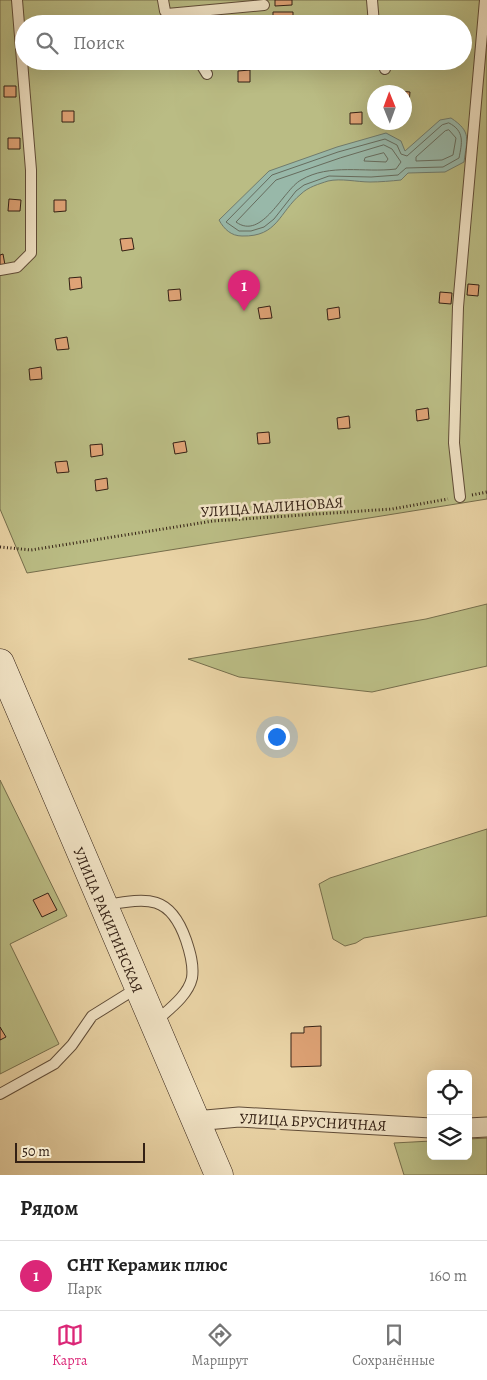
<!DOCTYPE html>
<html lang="ru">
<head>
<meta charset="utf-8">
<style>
	body { margin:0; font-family:Alegreya,serif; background:#f2f2f2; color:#222 }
	.controls { position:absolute; right:15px; bottom:15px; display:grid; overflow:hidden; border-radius:8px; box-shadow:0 5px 20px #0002 }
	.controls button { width:45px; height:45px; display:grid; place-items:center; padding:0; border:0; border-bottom:1px solid #e0e0e0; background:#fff; color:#222; font:25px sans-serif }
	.compass { position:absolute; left:367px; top:85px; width:45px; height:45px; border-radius:50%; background:#fff; box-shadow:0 5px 20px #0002; rotate:359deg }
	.scale { position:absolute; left:15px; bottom:12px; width:130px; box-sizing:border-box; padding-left:5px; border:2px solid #332014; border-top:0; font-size:14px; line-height:18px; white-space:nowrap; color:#332014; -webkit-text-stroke:4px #f1e3c5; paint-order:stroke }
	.you { position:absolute; left:276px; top:736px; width:18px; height:18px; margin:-12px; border:4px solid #fff; border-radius:50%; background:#1a73e8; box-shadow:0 0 0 8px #1a73e833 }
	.badge { display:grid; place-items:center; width:32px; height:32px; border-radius:50%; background:#db2777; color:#fff; font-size:16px; font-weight:700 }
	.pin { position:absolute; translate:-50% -41px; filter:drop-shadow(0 1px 2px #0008) }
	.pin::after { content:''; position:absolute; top:26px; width:18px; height:15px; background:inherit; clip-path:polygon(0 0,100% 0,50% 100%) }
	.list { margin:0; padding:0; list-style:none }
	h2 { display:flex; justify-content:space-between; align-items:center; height:65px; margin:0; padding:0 20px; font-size:21px }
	h2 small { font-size:16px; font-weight:400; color:#767676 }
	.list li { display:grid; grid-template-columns:32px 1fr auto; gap:15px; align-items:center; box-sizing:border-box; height:70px; padding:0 20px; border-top:1px solid #e0e0e0 }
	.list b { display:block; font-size:19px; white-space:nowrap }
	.list p { margin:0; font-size:16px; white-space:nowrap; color:#767676 }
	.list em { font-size:16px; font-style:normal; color:#767676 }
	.icon { flex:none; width:28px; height:28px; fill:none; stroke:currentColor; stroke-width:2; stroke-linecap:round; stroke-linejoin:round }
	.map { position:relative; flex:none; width:487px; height:1175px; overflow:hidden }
	.search { position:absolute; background:#fff; box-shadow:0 5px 20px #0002; left:15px; right:15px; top:15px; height:55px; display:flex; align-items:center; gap:12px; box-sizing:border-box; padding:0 18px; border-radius:28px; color:#767676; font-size:19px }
	.sheet { height:135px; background:#fff }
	nav { display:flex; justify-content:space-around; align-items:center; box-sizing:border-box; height:70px; border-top:1px solid #e0e0e0; background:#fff; font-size:14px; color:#767676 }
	nav a { display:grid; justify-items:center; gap:2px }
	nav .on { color:#db2777 }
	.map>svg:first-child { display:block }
	.green { fill:#babc84; stroke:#766e4c; fill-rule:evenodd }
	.water { fill:#98b8a9; stroke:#707b6d }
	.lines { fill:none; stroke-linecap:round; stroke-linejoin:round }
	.shore { stroke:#666c5e; stroke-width:1 }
	.building { fill:#dfa376; stroke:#332014 }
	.lane-casing { stroke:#614d38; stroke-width:12 }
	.street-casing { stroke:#614d38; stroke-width:21 }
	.secondary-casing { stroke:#332014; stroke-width:29 }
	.path { stroke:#332014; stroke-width:3; stroke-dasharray:1 2.5; stroke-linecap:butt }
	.lane { stroke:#f1e3c5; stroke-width:10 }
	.street { stroke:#f1e3c5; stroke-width:19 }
	.secondary { stroke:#f1e3c5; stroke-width:28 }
	.labels { text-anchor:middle; stroke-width:5; stroke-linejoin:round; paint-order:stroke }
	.street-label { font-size:15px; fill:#332014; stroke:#f1e3c5 }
</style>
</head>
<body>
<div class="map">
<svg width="487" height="1175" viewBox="0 0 487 1175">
	<rect width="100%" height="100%" fill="#ead4a6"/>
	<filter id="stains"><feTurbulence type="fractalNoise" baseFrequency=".004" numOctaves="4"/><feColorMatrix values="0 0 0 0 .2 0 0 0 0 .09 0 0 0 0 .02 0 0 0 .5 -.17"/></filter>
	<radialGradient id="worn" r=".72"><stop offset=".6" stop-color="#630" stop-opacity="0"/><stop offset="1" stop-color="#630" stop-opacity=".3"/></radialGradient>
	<path class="green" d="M 0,0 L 487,0 L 487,499 L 27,573 L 0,509 ZM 24,24 L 463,24 L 463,61 L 24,61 ZM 374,92 L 404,92 L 404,122 L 374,122 Z
		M 487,604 L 487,666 L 372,692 L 239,677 L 188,659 L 426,619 Z
		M 0,780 L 67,916 L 10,944 L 59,1044 L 0,1074 Z
		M 487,829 L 487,916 L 364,938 L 356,943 L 345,946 L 333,939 L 319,884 L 330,878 Z
		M 487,1138 L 487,1175 L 404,1175 L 394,1143 L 431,1141 L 431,1156 L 468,1156 L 468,1139 Z"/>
	<path class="water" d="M 451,118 C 472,132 467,139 464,162 L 445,172 L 408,173 L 401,180 C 391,181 380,182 370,182 C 357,182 341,178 328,181 C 319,184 308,187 301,194 C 279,212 278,237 242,236 C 231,236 224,229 219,220 L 269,171 L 337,147 L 386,133 L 401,141 L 405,151 L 440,120 Z"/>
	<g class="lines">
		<path class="shore" d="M 449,123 C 465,131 462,143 459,158 L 443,167 L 406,168 L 398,175 L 371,177 L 329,176 L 304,185 L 296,191 L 274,219 L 264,227 L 251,231 L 239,231 L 226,222 L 272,175 L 338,152 L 385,139 L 397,145 L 401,154 L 407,156 L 442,125 Z
			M 449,130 L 456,138 L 453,155 L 442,160 L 416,161 L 416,157 L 445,131 Z
			M 384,145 L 392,149 L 401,162 L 396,169 C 364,173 330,163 301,180 C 283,190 262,241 236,222 L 276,180 L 340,158 Z
			M 384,153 L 388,159 L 386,162 L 364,161 L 365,158 Z"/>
	</g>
	<path class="building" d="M 275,0 L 292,0 L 292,5 L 275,6 Z
		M 273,12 L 293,12 L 293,24 L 273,24 Z
		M 40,61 L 51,61 L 51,64 L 40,64 Z
		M 250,70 L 250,82 L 238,82 L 238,71 Z
		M 4,86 L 16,86 L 16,97 L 4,97 Z
		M 398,91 L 410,92 L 409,103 L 404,102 L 404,92 L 398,92 Z
		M 62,111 L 74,111 L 74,122 L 62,122 Z
		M 362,112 L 362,124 L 350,124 L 350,113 Z
		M 8,138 L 20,138 L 20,149 L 8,149 Z
		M 9,199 L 21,200 L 20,211 L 8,211 Z
		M 54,200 L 66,200 L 66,211 L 54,212 Z
		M 132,238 L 134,249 L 122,251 L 120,239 Z
		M 3,254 L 5,265 L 0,266 L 0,255 Z
		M 81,277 L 82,288 L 70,290 L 69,278 Z
		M 468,284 L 479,285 L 478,296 L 467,295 Z
		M 180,289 L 181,300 L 169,301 L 168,290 Z
		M 440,292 L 452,293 L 451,304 L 439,303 Z
		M 270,306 L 272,318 L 260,319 L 258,308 Z
		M 339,307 L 340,318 L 328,320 L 327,309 Z
		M 67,337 L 69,349 L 57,350 L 55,339 Z
		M 41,367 L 42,379 L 30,380 L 29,369 Z
		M 428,408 L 429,419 L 417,421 L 416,410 Z
		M 349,416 L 350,428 L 338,429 L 337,418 Z
		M 269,432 L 270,443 L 258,444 L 257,433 Z
		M 185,441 L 187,452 L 175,454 L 173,443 Z
		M 102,444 L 103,455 L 91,457 L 90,445 Z
		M 67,461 L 69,472 L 57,473 L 55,462 Z
		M 107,478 L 108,489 L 96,491 L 95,480 Z
		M 48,893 L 57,910 L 42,917 L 33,900 Z
		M 321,1026 L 321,1066 L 291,1067 L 291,1033 L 304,1033 L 304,1027 Z
		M 0,1027 L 6,1037 L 0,1040 Z"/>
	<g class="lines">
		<g class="lane-casing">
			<path id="lane" d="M 163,0 L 165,11 L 173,24
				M 372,0 L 374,24
				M 167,14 L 264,5
				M 199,61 L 207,74
				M 383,61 L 385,69
				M 0,270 L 17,267 L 31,253 L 31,170 L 17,0
				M 460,497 L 454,443 L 458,307 L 485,0
				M 106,905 C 148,898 170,894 186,940 C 190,952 194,965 192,978 C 188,996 168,1010 155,1022
				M 0,1094 L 54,1064 L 72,1045 L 92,1016 L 137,988"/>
		</g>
		<g class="street-casing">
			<path id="street" d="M 195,1121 L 239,1117 L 431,1128
				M 468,1128 L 487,1127"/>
		</g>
		<g class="secondary-casing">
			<path id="secondary" d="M 0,663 L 219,1175"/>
		</g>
		<path class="path" d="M 472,495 L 487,492
			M 0,547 L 31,550 L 213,521 L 392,509 L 448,499"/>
		<use href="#lane" class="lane"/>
		<use href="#street" class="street"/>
		<use href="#secondary" class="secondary"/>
	</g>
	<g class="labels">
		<g class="street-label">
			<text transform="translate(272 507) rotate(-4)" y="5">УЛИЦА МАЛИНОВАЯ</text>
			<text transform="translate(108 920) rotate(67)" y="5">УЛИЦА РАКИТИНСКАЯ</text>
			<text transform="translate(313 1122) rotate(3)" y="5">УЛИЦА БРУСНИЧНАЯ</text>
		</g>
	</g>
	<rect width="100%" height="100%" filter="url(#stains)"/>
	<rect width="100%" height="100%" fill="url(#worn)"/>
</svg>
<div class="controls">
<button><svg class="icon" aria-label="locate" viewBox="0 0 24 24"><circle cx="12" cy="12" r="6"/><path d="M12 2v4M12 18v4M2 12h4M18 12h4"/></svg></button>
<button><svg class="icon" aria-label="layers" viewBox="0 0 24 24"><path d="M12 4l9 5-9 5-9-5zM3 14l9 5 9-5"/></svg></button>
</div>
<svg class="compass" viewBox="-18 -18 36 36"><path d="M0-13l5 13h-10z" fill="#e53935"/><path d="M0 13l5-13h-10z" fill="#767676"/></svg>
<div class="scale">50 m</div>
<div class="you"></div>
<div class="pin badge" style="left:244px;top:311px">1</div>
<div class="search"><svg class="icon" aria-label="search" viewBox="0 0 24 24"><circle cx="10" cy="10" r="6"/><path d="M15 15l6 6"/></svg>Поиск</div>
</div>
<section class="sheet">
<h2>Рядом<small></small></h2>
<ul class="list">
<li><span class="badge">1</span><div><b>СНТ Керамик плюс</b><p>Парк</p></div><em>160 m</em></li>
</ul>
</section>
<nav>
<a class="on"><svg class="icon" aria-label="map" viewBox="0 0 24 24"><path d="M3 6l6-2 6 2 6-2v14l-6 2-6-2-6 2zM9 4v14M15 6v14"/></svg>Карта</a>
<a><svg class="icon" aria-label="directions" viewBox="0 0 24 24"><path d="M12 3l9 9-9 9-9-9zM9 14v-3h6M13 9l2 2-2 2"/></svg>Маршрут</a>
<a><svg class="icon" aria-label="saved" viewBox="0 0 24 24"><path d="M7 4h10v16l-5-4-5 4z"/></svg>Сохранённые</a>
</nav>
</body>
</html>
